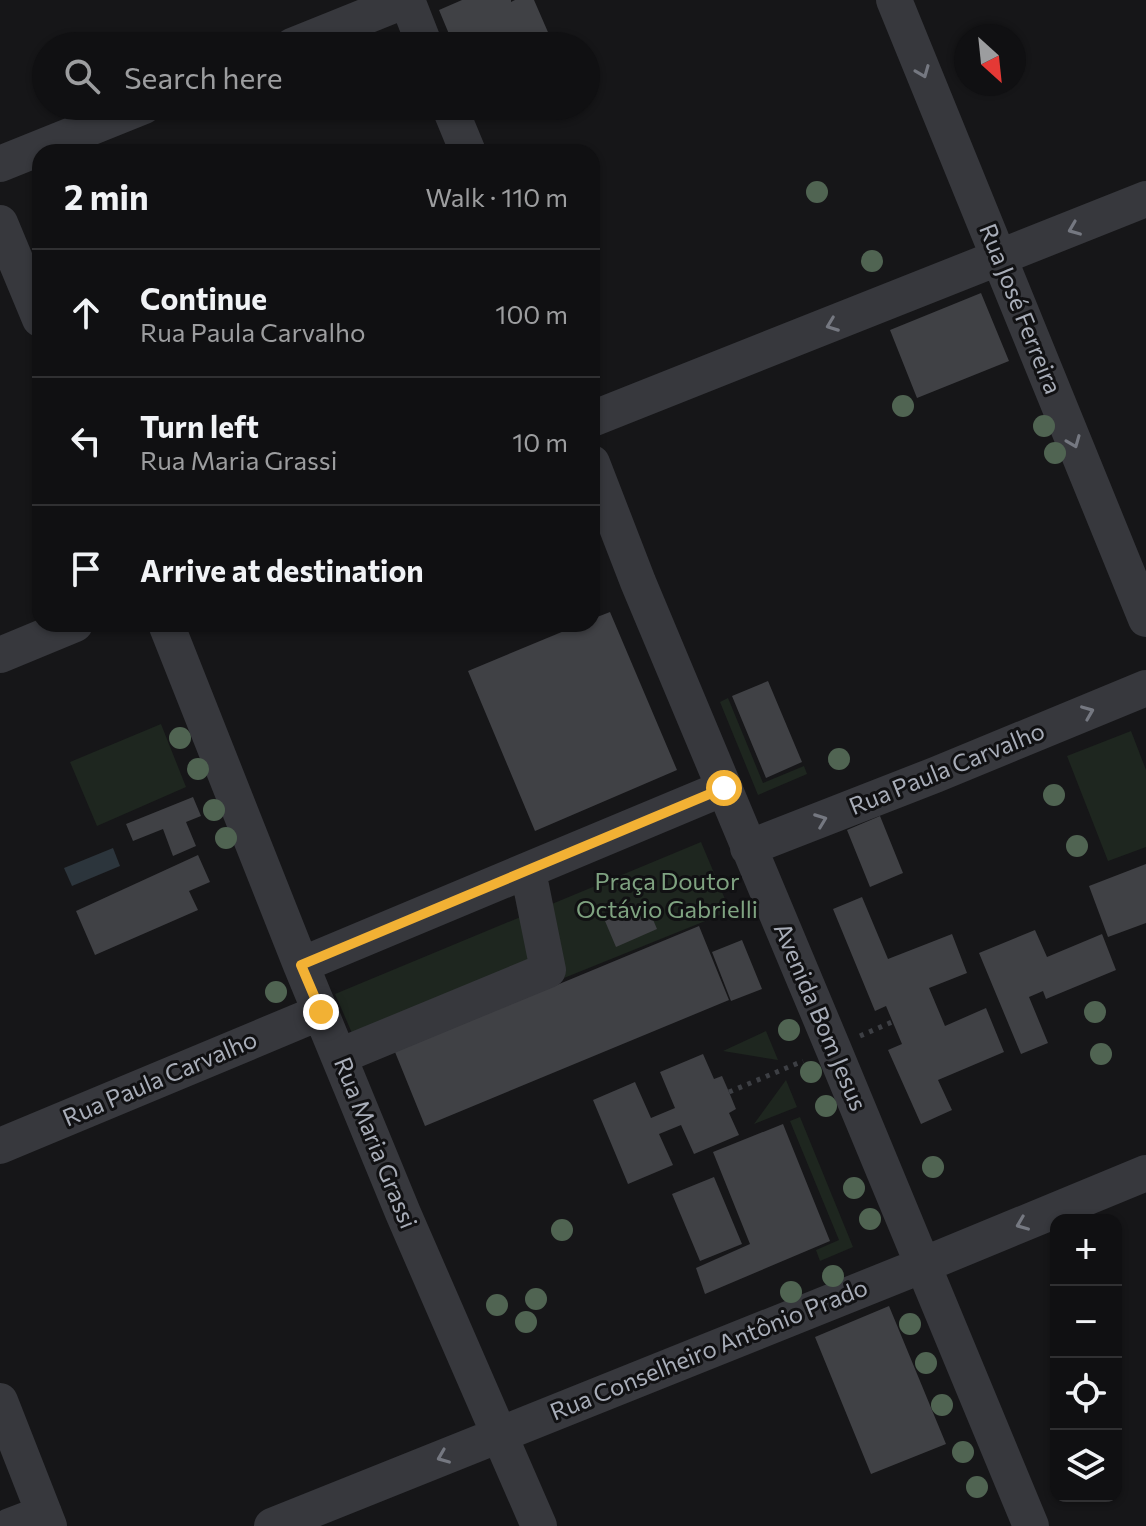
<!DOCTYPE html>
<html lang="en">
<head>
<meta charset="utf-8">
<style>
	body { margin:0; font-family:Commissioner,sans-serif; background:#1e1e20; color:#f1f3f6 }
	.controls { position:absolute; right:24px; bottom:24px; display:grid; overflow:hidden; border-radius:16px; box-shadow:0 2px 6px #0004 }
	.controls button { width:72px; height:72px; display:grid; place-items:center; padding:0; border:0; border-bottom:2px solid #303032; background:#101012; color:#f1f3f6; font:40px sans-serif }
	.compass { position:absolute; left:954px; top:24px; width:72px; height:72px; border-radius:50%; background:#101012; box-shadow:0 2px 6px #0004; rotate:153deg }
	.stop { position:absolute; width:24px; height:24px; margin:-18px; border:6px solid #f2b134; border-radius:50%; background:#fff }
	.stop.end { background:#f2b134; border-color:#fff; box-shadow:0 2px 8px #0008 }
	.list { margin:0; padding:0; list-style:none }
	h2 { display:flex; justify-content:space-between; align-items:center; height:104px; margin:0; padding:0 32px; font-size:34px }
	h2 small { font-size:26px; font-weight:400; color:#9c9d9f }
	.list li { display:grid; grid-template-columns:52px 1fr auto; gap:24px; align-items:center; box-sizing:border-box; height:128px; padding:0 32px; border-top:2px solid #303032 }
	.list b { display:block; font-size:30px; white-space:nowrap }
	.list p { margin:0; font-size:26px; white-space:nowrap; color:#9c9d9f }
	.list em { font-size:26px; font-style:normal; color:#9c9d9f }
	.icon { flex:none; width:44px; height:44px; fill:none; stroke:currentColor; stroke-width:2; stroke-linecap:round; stroke-linejoin:round }
	.map { position:relative; flex:none; width:1146px; height:1526px; overflow:hidden }
	.search { position:absolute; background:#101012; box-shadow:0 2px 6px #0004; left:32px; top:32px; width:568px; height:88px; display:flex; align-items:center; gap:20px; box-sizing:border-box; padding:0 28px; border-radius:44px; color:#9c9d9f; font-size:30px }
	.panel { position:absolute; background:#101012; box-shadow:0 2px 6px #0004; left:32px; top:144px; width:568px; height:488px; border-radius:24px }
	.map>svg:first-child { display:block }
	.green { fill:#1e261f }
	.water { fill:#2c353c }
	.building { fill:#404145 }
	.lines { fill:none; stroke-linecap:round; stroke-linejoin:round }
	.path { stroke:#3d3f44; stroke-width:5; stroke-dasharray:4 6; stroke-linecap:butt }
	.minor { stroke:#37383d; stroke-width:36 }
	.tree { fill:#506452 }
	.oneway { stroke:#757881 }
	.route { stroke:#f2b134; stroke-width:10 }
	.labels { text-anchor:middle; stroke-width:6; stroke-linejoin:round; paint-order:stroke }
	.street-label { font-size:24px; fill:#a8adb8; stroke:#111113 }
	.park-label { font-size:24px; fill:#7fa381; stroke:#111113 }
</style>
</head>
<body>
<div class="map">
<svg width="1146" height="1526" viewBox="0 0 1146 1526">
	<rect width="100%" height="100%" fill="#161618"/>
	<path class="green" d="M 728,698 L 763,783 L 804,766 L 807,774 L 758,795 L 720,702 Z
		M 161,724 L 186,787 L 97,826 L 70,762 Z
		M 1131,731 L 1146,770 L 1146,847 L 1108,861 L 1067,756 Z
		M 701,842 L 730,911 L 559,980 L 352,1033 L 335,994 Z
		M 766,1031 L 778,1060 L 723,1051 Z
		M 786,1080 L 797,1107 L 754,1124 Z
		M 800,1117 L 853,1247 L 820,1261 L 816,1250 L 839,1240 L 790,1121 Z"/>
	<path class="water" d="M 113,848 L 120,866 L 72,886 L 64,868 Z"/>
	<path class="building" d="M 462,0 L 511,0 L 511,2 L 515,0 L 534,0 L 554,46 L 454,46 L 439,10 Z
		M 981,293 L 1009,361 L 917,398 L 890,330 Z
		M 610,612 L 677,770 L 535,831 L 468,671 L 581,624 L 592,624 L 592,619 Z
		M 768,681 L 802,762 L 766,778 L 732,696 Z
		M 193,797 L 201,816 L 186,822 L 196,846 L 173,856 L 163,829 L 133,841 L 126,824 Z
		M 880,816 L 903,873 L 870,887 L 847,830 Z
		M 198,855 L 210,882 L 189,891 L 198,910 L 95,955 L 76,911 Z
		M 1146,864 L 1146,923 L 1108,937 L 1089,886 Z
		M 862,897 L 888,959 L 952,934 L 967,973 L 929,988 L 945,1026 L 986,1008 L 1004,1052 L 938,1080 L 952,1110 L 921,1124 L 888,1050 L 902,1044 L 886,1006 L 875,1011 L 833,909 Z
		M 646,903 L 657,929 L 616,947 L 605,921 Z
		M 699,926 L 729,1000 L 425,1126 L 395,1052 Z
		M 1035,930 L 1047,957 L 1102,934 L 1116,970 L 1046,999 L 1043,991 L 1029,997 L 1048,1043 L 1021,1054 L 979,953 Z
		M 742,940 L 762,989 L 731,1001 L 712,952 Z
		M 703,1054 L 714,1079 L 722,1076 L 729,1092 L 736,1109 L 729,1113 L 739,1135 L 694,1154 L 681,1125 L 659,1134 L 673,1165 L 628,1184 L 593,1100 L 635,1082 L 651,1118 L 675,1108 L 660,1072 Z
		M 783,1124 L 830,1241 L 705,1294 L 696,1268 L 750,1244 L 713,1152 Z
		M 714,1177 L 742,1244 L 700,1261 L 672,1194 Z
		M 889,1306 L 946,1444 L 871,1474 L 815,1337 Z"/>
	<g class="lines">
		<path class="path" d="M 860,1036 L 892,1022
			M 729,1092 L 803,1061"/>
		<path class="minor" d="M 407,0 L 425,46
			M 894,0 L 1146,619
			M 292,46 L 406,0
			M 449,106 L 468,152
			M 0,164 L 144,106
			M 0,223 L 40,319
			M 592,419 L 1146,199
			M 592,463 L 638,582 L 833,1048 L 1031,1526
			M 166,624 L 301,965 L 403,1213 L 539,1526
			M 0,655 L 75,624
			M 748,848 L 935,775 L 1146,688
			M 301,965 L 724,788
			M 340,1056 L 548,970 L 528,871
			M 0,1146 L 321,1012
			M 0,1401 L 49,1526
			M 10,1526 L 44,1513
			M 272,1526 L 923,1265 L 1146,1173"/>
	</g>
	<g class="tree">
		<circle cx="817" cy="192" r="11"/>
		<circle cx="872" cy="261" r="11"/>
		<circle cx="903" cy="406" r="11"/>
		<circle cx="1044" cy="426" r="11"/>
		<circle cx="1055" cy="453" r="11"/>
		<circle cx="180" cy="738" r="11"/>
		<circle cx="839" cy="759" r="11"/>
		<circle cx="198" cy="769" r="11"/>
		<circle cx="1054" cy="795" r="11"/>
		<circle cx="214" cy="810" r="11"/>
		<circle cx="226" cy="838" r="11"/>
		<circle cx="1077" cy="846" r="11"/>
		<circle cx="276" cy="992" r="11"/>
		<circle cx="1095" cy="1012" r="11"/>
		<circle cx="789" cy="1030" r="11"/>
		<circle cx="1101" cy="1054" r="11"/>
		<circle cx="811" cy="1072" r="11"/>
		<circle cx="826" cy="1106" r="11"/>
		<circle cx="933" cy="1167" r="11"/>
		<circle cx="854" cy="1188" r="11"/>
		<circle cx="870" cy="1219" r="11"/>
		<circle cx="562" cy="1230" r="11"/>
		<circle cx="833" cy="1276" r="11"/>
		<circle cx="791" cy="1292" r="11"/>
		<circle cx="536" cy="1299" r="11"/>
		<circle cx="497" cy="1305" r="11"/>
		<circle cx="526" cy="1322" r="11"/>
		<circle cx="910" cy="1324" r="11"/>
		<circle cx="926" cy="1363" r="11"/>
		<circle cx="942" cy="1405" r="11"/>
		<circle cx="963" cy="1452" r="11"/>
		<circle cx="977" cy="1487" r="11"/>
	</g>
	<defs><path id="oneway-chevron" d="M-2-3.5L2.5 0L-2 3.5" fill="none" stroke-width="1.6" stroke-linecap="round" stroke-linejoin="round" transform="scale(2)"/></defs>
	<g class="oneway">
		<use href="#oneway-chevron" transform="translate(923 72) rotate(68)"/>
		<use href="#oneway-chevron" transform="translate(1074 229) rotate(158)"/>
		<use href="#oneway-chevron" transform="translate(832 325) rotate(159)"/>
		<use href="#oneway-chevron" transform="translate(1074 442) rotate(68)"/>
		<use href="#oneway-chevron" transform="translate(1088 712) rotate(-22)"/>
		<use href="#oneway-chevron" transform="translate(821 820) rotate(-21)"/>
		<use href="#oneway-chevron" transform="translate(1022 1224) rotate(158)"/>
		<use href="#oneway-chevron" transform="translate(443 1457) rotate(158)"/>
	</g>
	<g class="lines">
		<path class="route" d="M 321,1012 L 301,965 L 724,788"/>
	</g>
	<g class="labels">
		<g class="street-label">
			<text transform="translate(1020 309) rotate(68)" y="8">Rua José Ferreira</text>
			<text transform="translate(947 769) rotate(-22)" y="8">Rua Paula Carvalho</text>
			<text transform="translate(820 1017) rotate(67)" y="8">Avenida Bom Jesus</text>
			<text transform="translate(160 1079) rotate(-23)" y="8">Rua Paula Carvalho</text>
			<text transform="translate(375 1143) rotate(68)" y="8">Rua Maria Grassi</text>
			<text transform="translate(709 1350) rotate(-22)" y="8">Rua Conselheiro Antônio Prado</text>
		</g>
		<g class="park-label">
			<text x="667" y="890">Praça Doutor<tspan x="667" dy="28">Octávio Gabrielli</tspan></text>
		</g>
	</g>
</svg>
<div class="controls">
<button>+</button>
<button>−</button>
<button><svg class="icon" aria-label="locate" viewBox="0 0 24 24"><circle cx="12" cy="12" r="6"/><path d="M12 2v4M12 18v4M2 12h4M18 12h4"/></svg></button>
<button><svg class="icon" aria-label="layers" viewBox="0 0 24 24"><path d="M12 4l9 5-9 5-9-5zM3 14l9 5 9-5"/></svg></button>
</div>
<svg class="compass" viewBox="-18 -18 36 36"><path d="M0-13l5 13h-10z" fill="#e53935"/><path d="M0 13l5-13h-10z" fill="#9c9d9f"/></svg>
<div class="stop" style="left:724px;top:788px"></div>
<div class="stop end" style="left:321px;top:1012px"></div>
<div class="search"><svg class="icon" aria-label="search" viewBox="0 0 24 24"><circle cx="10" cy="10" r="6"/><path d="M15 15l6 6"/></svg>Search here</div>
<section class="panel">
<h2>2 min<small>Walk · 110 m</small></h2>
<ul class="list">
<li><svg class="icon" aria-label="ahead" viewBox="0 0 24 24"><path d="M12 20V5M6 11l6-6 6 6"/></svg><div><b>Continue</b><p>Rua Paula Carvalho</p></div><em>100 m</em></li>
<li><svg class="icon" aria-label="left" viewBox="0 0 24 24"><path d="M17 20v-9H6M10 6l-5 5 5 5"/></svg><div><b>Turn left</b><p>Rua Maria Grassi</p></div><em>10 m</em></li>
<li><svg class="icon" aria-label="arrive" viewBox="0 0 24 24"><path d="M6 21V4h12l-3 4 3 4H6"/></svg><div><b>Arrive at destination</b></div></li>
</ul>
</section>
</div>
</body>
</html>
